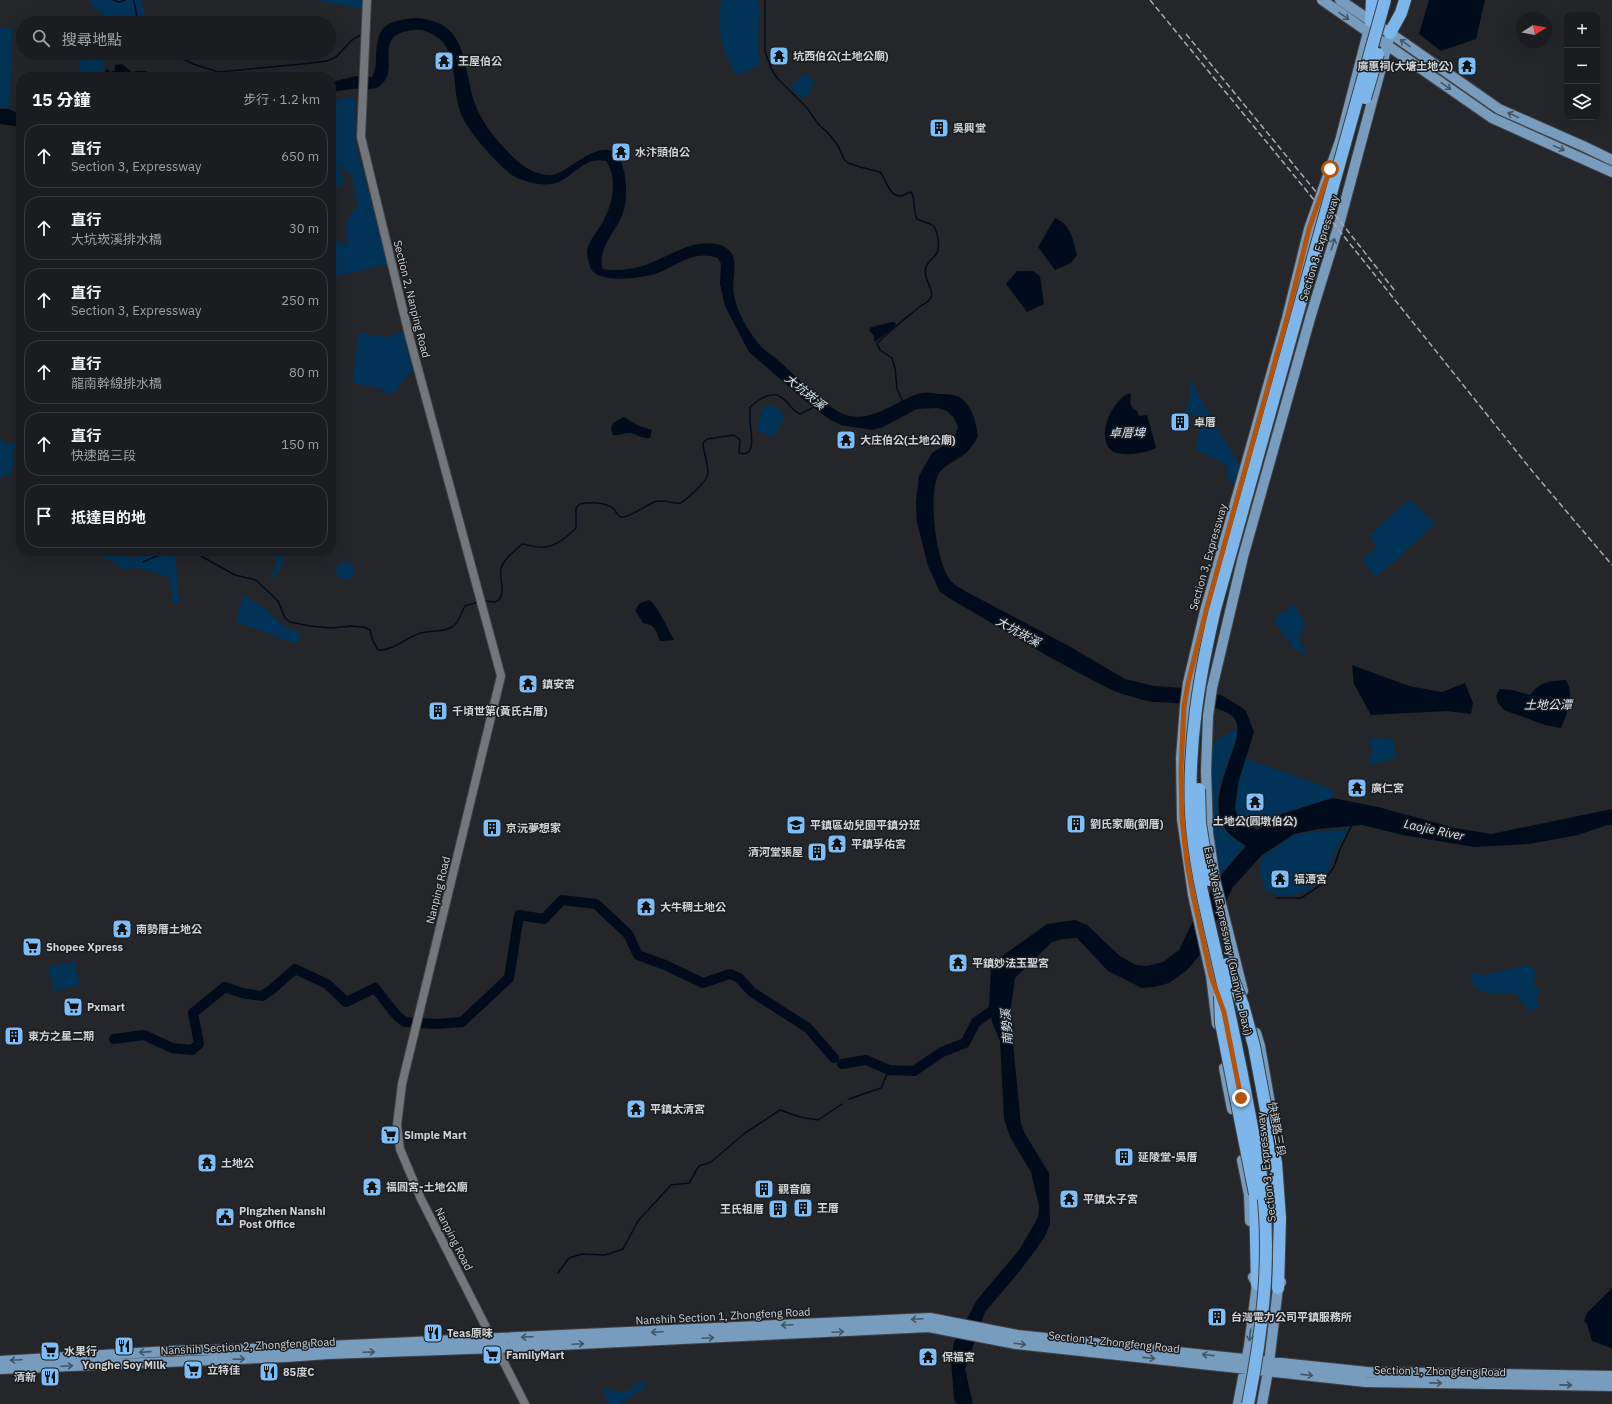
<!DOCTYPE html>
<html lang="zh-TW">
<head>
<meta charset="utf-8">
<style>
	body { margin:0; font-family:"IBM Plex Sans","Noto Sans TC",sans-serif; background:#28292c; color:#f1f3f6 }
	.controls { position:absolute; right:12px; top:12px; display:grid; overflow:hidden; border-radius:8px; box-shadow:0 4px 16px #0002 }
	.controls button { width:36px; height:36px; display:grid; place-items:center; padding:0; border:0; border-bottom:1px solid #393a3d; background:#1b1c1f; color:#f1f3f6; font:20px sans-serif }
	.compass { position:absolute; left:1516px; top:12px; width:36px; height:36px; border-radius:50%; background:#1b1c1f; box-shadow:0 4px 16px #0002; rotate:79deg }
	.stop { position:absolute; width:12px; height:12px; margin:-9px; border:3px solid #b45309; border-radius:50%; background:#fff }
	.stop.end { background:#b45309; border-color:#fff; box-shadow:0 1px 4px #0008 }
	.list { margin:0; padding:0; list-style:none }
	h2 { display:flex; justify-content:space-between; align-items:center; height:52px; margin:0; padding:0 16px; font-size:17px }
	h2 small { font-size:13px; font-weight:400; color:#a0a1a4 }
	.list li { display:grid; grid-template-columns:26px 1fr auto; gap:12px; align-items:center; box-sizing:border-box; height:64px; margin:0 8px 8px; padding:0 8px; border:1px solid #393a3d; border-radius:16px }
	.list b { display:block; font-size:15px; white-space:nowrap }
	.list p { margin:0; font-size:13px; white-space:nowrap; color:#a0a1a4 }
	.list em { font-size:13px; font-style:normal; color:#a0a1a4 }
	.icon { flex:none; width:22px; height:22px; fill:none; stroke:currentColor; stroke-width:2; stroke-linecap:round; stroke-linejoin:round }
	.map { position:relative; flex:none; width:1612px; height:1404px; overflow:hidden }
	.search { position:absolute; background:#1b1c1f; box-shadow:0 4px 16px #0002; left:16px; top:16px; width:320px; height:44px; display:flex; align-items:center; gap:10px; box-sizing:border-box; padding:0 14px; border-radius:22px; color:#a0a1a4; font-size:15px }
	.panel { position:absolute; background:#1b1c1f; box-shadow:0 4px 16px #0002; left:16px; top:72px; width:320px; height:484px; border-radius:16px }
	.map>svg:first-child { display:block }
	.green { fill:#003357; fill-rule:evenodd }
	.water { fill:#000c1b }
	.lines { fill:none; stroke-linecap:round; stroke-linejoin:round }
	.stream { stroke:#000c1b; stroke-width:1.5 }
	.river { stroke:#000c1b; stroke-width:10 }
	.minor-casing { stroke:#404244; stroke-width:10 }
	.major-casing { stroke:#404244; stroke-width:12 }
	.highway-casing { stroke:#404244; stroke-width:14 }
	.minor { stroke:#73767a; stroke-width:8 }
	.major { stroke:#789cbd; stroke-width:10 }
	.highway { stroke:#7cb6ea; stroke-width:12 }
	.rail { stroke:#aaacaf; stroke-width:1.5; stroke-dasharray:6 3; stroke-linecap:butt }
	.highway-bridge-casing { stroke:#404244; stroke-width:14; stroke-linecap:butt }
	.highway-bridge { stroke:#7cb6ea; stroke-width:12 }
	.oneway { stroke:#445666 }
	.route { stroke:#b45309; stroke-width:5 }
	.labels { text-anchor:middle; stroke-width:3; stroke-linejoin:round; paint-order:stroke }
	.poi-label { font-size:11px; font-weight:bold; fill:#d0d2d4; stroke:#1a1d1f; text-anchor:start }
	.street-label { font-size:11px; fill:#d0d2d4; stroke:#1a1d1f }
	.water-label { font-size:12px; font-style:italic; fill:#d7e6f5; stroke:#1a1d1f }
</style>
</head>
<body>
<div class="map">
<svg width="1612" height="1404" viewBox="0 0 1612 1404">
	<rect width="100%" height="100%" fill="#242629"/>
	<path class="green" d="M 89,0 L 141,0 L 147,23 L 112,23 L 93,7 Z
		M 316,0 L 363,0 L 363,9 Z
		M 721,0 L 757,0 L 759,6 L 758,51 L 761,64 L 736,76 C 721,46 717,35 721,0 Z
		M 0,27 L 13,29 L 9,108 L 0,108 Z
		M 81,53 L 105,53 L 103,70 L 100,77 L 79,77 Z
		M 803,74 C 822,78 810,91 803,100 L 790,87 Z
		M 345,98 L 355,98 L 355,141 L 388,264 L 331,278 L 331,100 ZM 340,163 L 352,177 L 358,205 L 346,222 L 347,244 L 338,242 C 328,225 336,205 335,187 L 344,186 Z
		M 404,332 L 414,371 L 410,373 L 394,393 L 385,394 L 380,388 L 353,383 L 358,333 L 385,337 Z
		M 1189,376 L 1221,435 L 1240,466 L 1237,485 L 1228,480 L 1228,470 L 1225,464 L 1195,450 L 1201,426 L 1201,418 L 1185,412 L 1190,399 Z
		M 771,405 L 777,408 L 785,418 L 773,437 L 757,430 L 761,411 L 766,406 Z
		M 0,438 L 6,444 L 16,444 L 12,455 L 14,464 L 11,469 L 11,474 L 0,477 Z
		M 1409,499 L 1435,524 L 1376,578 L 1362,559 L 1377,547 L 1369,536 Z
		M 99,551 L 113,551 L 136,559 L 138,551 L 175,551 L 179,601 L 173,605 L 169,577 L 135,567 L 125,570 L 102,556 Z
		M 276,551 L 285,551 C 284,564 279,572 270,581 L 271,575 L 276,567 Z
		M336 571a9 9 0 1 1 18 0a9 9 0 1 1-18 0Z
		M 243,595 L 267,610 L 284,626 L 301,633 L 297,644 L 236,622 Z
		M 1294,605 C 1303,619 1308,622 1299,638 L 1306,654 L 1294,649 L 1273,620 Z
		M 1238,727 C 1237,741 1230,754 1225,767 C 1218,786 1212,816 1227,832 C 1232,837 1238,842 1244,846 L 1217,879 C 1212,833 1207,788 1212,743 Z
		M 1370,738 L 1393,739 L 1396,758 L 1369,765 L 1371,751 Z
		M 1245,759 C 1253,760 1258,764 1266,766 C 1288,773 1311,781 1333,790 L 1332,798 L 1279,814 L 1265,822 L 1252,826 L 1240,820 L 1235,809 L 1239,783 Z
		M 1347,830 C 1345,838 1340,842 1336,849 C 1333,855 1332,863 1329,869 C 1318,890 1287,904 1266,890 C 1261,880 1257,865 1263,856 L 1294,835 L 1318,831 Z
		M 74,961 L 80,985 L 54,991 L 48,967 Z
		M 1529,965 L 1537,972 L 1533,982 L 1541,993 L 1536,995 L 1539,1006 L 1529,1012 L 1516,994 C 1496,990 1478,1001 1469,974 L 1479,974 L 1479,976 Z
		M 643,1381 L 646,1387 L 623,1402 L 619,1404 L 608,1404 L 602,1386 C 611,1390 620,1395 630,1389 C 635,1386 637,1383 643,1381 Z"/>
	<path class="water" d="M 1429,0 L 1485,0 L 1476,39 L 1441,51 L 1419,34 Z
		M 414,18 C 469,20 462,65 475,104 C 482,123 496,140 510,154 C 520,165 536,176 552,175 C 569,173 602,134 619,157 C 622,160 622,167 624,171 C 627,184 627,201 623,213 C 617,231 596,248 603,269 C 615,271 627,270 639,267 C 665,260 688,239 716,244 C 745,250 730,276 734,295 C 737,312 747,329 758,343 C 763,350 772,355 779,361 C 796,376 822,404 841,413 C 869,426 893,402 918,394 C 924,392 932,393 939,394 C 944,394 950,394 954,395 C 972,401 976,421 978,437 C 974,443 970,450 965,454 C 957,460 942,466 938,475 C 928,498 936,556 948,577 C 952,584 959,587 965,591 L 1067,645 L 1125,679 L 1154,686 L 1184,688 L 1221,695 L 1241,707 L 1246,711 L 1254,732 L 1238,783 L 1235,809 L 1240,821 L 1258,830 L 1279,815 L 1332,798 L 1378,807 L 1455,828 L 1491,834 L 1612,809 L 1612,825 L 1607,825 L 1578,835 L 1529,844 L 1474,847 L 1403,835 L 1362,825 L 1318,829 L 1294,834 L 1262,855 L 1233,887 L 1199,956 L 1187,970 L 1169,983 L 1154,987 L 1142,988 L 1108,971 L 1077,938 L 1063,939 L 1052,942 L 1015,978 L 1010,1014 L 1021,1124 L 1025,1134 L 1049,1173 L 1050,1224 L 1045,1236 L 1037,1248 L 1019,1272 L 985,1312 L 965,1369 L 973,1404 L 956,1404 L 954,1398 L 951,1361 L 954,1342 L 977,1300 L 1019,1250 L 1028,1235 L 1038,1217 L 1039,1206 L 1031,1172 L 1010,1137 L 1004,1119 L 1000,1041 L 992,1022 L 989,1007 L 991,968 L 1001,957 L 1047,924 L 1075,920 L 1087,925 L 1120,956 L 1136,965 L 1147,966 L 1163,962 L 1179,950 L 1192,923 L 1222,874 L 1246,846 C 1240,842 1231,836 1227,831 C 1199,795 1251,739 1234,718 C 1222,703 1172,703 1153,702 C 1145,701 1137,698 1130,696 C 1113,692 1098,683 1083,675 C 1038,652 996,625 952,600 L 940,592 L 928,566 L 917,522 L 916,502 L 919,476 L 932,453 L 952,440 L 955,436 L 958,427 L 954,418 L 947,411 L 937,408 L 917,409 L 883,427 L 873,430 L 841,425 L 829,419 L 810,405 L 749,352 L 725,306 L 720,284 L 721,264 L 718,258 C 693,249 677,266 655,274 C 642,278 599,284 591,269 C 589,265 587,256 587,252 C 588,242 596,233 601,225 C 612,207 619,180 606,161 C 586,157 577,172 561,181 C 552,186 538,185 529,182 C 523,180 516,178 512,175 C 499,166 471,134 464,120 C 449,96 462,50 434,35 C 427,31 421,29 414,30 C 370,34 401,68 381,85 C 373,92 361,88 352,89 C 345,90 338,91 331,92 L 331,82 L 356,76 L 372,77 C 376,70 376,63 376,55 C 378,25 385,22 414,18 Z
		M 122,64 L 132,72 C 140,70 149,70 154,77 L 105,77 L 103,74 L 107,69 L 111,72 L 115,70 L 115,65 Z
		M 0,109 L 8,109 L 21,114 L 21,127 L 0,124 Z
		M 1055,218 C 1071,224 1073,240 1077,255 L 1071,263 L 1055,270 L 1038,247 Z
		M 1017,271 L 1033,271 L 1040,276 L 1044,304 L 1027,312 L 1006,284 Z
		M 892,322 L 895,322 L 896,325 L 875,342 L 874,341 L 874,336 L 869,330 L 871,327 Z
		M 1129,393 L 1131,395 L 1130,403 L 1133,409 L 1137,411 L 1139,416 L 1147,415 L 1156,448 C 1145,453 1117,459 1109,448 C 1097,431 1114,400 1129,393 Z
		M 624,417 L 637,425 L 652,430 L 650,438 C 642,439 637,434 630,433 C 624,433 619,436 613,435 L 611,429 L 613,423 Z
		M 649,600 C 657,604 669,631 674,640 L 660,641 L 655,629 L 651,625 L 643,623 L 635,610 L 640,603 Z
		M 1352,665 L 1409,686 L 1442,692 L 1465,683 L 1473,703 L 1471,714 L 1447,711 L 1371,715 L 1354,684 Z
		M 1566,680 C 1575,695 1567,714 1561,728 L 1545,725 L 1504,710 L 1498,703 L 1496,696 L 1500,689 L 1512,690 L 1530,695 C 1542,680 1549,682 1566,680 Z
		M 1612,1288 L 1612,1348 L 1611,1348 L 1592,1341 L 1587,1324 L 1584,1321 L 1587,1313 Z"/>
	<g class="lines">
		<path class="stream" d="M 113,0 L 119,2 L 125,0
			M 134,0 L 138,23
			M 765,0 L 765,52 L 772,70 L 777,78 L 807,108 L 819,125 L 827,132 L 837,144 L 844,159 L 848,163 L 860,167 L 880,172 C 886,179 889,196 900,196 C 905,196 907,192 911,192 C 916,198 912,210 917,219 C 922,222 928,222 932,225 C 938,229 940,247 937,253 C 934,258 929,260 927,265 C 920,277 937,291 930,299 C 927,304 922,304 918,308 C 912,313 878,340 877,344 L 880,350 L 892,358 L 895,368 L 897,389 L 903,402
			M 172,53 L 193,64 L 218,72 L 302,64 L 327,61 L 336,57 L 352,40 L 362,34
			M 192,551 L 235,575 L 256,580 L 278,601 L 285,618 L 290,622 L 310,626 L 331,628 L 351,626 L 364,627 L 370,630 L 373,641 L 378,650 C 394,651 406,637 421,633 C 431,630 442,633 452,627 C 459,623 461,613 465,606 L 478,602
			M 143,562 L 168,551
			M 484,601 L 495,602 L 499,600 C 506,589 499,581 501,569 C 503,559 515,551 522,544 C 529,545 537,548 544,547 C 555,547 569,535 576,528 L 576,508 L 580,504 C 589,502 604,502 613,508 C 616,511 617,516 621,517 C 627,519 647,505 654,502 C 666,498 672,505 681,503 C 688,498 707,482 708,473 C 708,464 704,453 703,445 L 703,443 L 707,439 L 734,435 L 740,440 L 739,453 C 758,459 750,429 750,420 C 750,416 750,411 750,407 C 758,400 771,390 781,397 C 789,402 791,410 800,414 L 814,407
			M 1277,898 L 1301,898 L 1321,885 L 1334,867 L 1340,849 L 1352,825
			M 849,1099 L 881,1088 L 889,1070
			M 558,1273 L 569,1258 L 582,1254 L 605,1255 L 623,1249 L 638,1221 L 671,1185 L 689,1183 L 699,1166 L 711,1162 L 745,1133 L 780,1110 L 800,1117 L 818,1120 L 842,1104"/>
		<path class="river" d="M 114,1039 L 144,1035 L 172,1048 L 192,1050 L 199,1044 L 193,1013 L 225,987 L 242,993 L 262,996 L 271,990 L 295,969 L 327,984 L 346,1002 L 375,988 L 397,1016 L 405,1022 L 436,1024 L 462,1022 L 509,978 L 519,915 L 544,919 L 562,900 L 596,904 L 628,934 L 638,955 L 665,965 L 703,983 L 730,974 L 739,978 L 752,992 L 808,1028 L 834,1058
			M 842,1064 L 866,1060 L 889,1070 L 914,1071 L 942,1052 L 965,1043 L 976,1022 L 995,1009 L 1001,1008"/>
		<g class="minor-casing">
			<path id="minor" d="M 367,0 L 361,137 L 410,339 L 501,676 L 402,1084 L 397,1125 L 400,1149 L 421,1199 L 525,1404"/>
		</g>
		<g class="major-casing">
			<path id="major" d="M 1322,0 L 1492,118 L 1612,172
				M 1340,0 L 1371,21 L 1390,33 L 1499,109 L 1583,146 L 1612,160
				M 1243,991 L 1215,880 L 1208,833 L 1206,771 L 1208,716 L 1212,688 L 1243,557 L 1311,315 L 1340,221 L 1392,27
				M 1217,1024 L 1211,976 L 1193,895 L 1182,819 L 1181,758 L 1185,706 L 1188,683 L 1205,611 L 1287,318 L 1309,229 L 1340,141 L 1373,13
				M 1256,1033 L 1260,1046 L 1271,1109
				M 1224,1068 L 1232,1109
				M 1242,1160 L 1249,1195 L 1250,1221
				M 0,1361 L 170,1351 L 285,1348 L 930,1318 L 1017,1335 L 1367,1372 L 1612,1376
				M 0,1369 L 286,1357 L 328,1354 L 497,1348 L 929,1327 L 1016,1344 L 1366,1382 L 1612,1386
				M 1238,1404 L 1249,1346 L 1257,1284 L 1253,1277
				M 1262,1404 L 1268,1371 L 1278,1288 L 1281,1282"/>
		</g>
		<g class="highway-casing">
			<path id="highway" d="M 1371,21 L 1372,0
				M 1390,33 L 1401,13 L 1405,0
				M 1255,1194 L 1257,1284
				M 1278,1288 L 1280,1218"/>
		</g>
		<use href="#minor" class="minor"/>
		<use href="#major" class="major"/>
		<use href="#highway" class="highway"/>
		<path class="rail" d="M 1150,0 L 1338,229 L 1533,472 L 1612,565
			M 1186,34 L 1340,221 L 1395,291"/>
		<g class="highway-bridge-casing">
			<path id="highway-bridge" d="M 1365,98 L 1378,54
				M 1199,789 L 1200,823 L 1209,880
				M 1227,964 L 1243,1005 L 1254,1046 L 1276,1163 L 1280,1218
				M 1220,996 L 1221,1023 L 1255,1194
				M 1248,1404 C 1262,1334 1271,1262 1263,1191 C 1261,1169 1256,1148 1252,1127 C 1243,1078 1233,1029 1222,980 C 1210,925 1194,869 1191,813 C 1188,743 1199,677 1215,609 L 1385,0"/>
		</g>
		<use href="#highway-bridge" class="highway-bridge"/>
	</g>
	<defs><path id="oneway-shaft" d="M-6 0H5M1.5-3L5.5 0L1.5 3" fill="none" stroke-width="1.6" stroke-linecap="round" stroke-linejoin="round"/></defs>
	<g class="oneway">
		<use href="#oneway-shaft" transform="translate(1344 16) rotate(35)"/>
		<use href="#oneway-shaft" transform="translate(1405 43) rotate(-145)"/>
		<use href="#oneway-shaft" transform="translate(1446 86) rotate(35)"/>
		<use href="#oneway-shaft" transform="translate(1513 115) rotate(-155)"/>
		<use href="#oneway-shaft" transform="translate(1559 148) rotate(23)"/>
		<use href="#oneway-shaft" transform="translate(1333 244) rotate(-74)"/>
		<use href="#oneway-shaft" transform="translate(917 1319) rotate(177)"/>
		<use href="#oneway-shaft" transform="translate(787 1325) rotate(177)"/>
		<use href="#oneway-shaft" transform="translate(657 1332) rotate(177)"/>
		<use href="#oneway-shaft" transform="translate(838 1332) rotate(-3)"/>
		<use href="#oneway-shaft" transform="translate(1250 1335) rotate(97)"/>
		<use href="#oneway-shaft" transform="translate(527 1337) rotate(178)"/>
		<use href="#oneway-shaft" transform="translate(708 1338) rotate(-3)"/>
		<use href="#oneway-shaft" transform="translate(578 1344) rotate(-3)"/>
		<use href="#oneway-shaft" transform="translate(1020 1344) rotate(7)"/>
		<use href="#oneway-shaft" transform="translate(145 1352) rotate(176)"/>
		<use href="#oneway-shaft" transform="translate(369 1352) rotate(-2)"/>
		<use href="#oneway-shaft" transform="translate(1208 1355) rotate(-174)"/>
		<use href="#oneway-shaft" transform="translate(1149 1358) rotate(6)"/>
		<use href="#oneway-shaft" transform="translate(239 1359) rotate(-2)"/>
		<use href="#oneway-shaft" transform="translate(16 1360) rotate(177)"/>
		<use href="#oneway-shaft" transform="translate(67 1366) rotate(-3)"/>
		<use href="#oneway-shaft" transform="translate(1307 1375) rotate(6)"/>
		<use href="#oneway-shaft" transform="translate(1436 1383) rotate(1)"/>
		<use href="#oneway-shaft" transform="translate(1566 1385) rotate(1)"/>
	</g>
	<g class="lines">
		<path class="route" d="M 1241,1098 L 1224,1012 L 1211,976 L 1193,895 L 1187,862 L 1182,819 L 1181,769 L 1184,706 L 1188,683 L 1206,611 L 1287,318 L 1309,229 L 1330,169"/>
	</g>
	<defs>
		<g id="temple-square" transform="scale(1)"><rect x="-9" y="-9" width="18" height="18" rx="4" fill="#7bbef9" stroke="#1a1d1f"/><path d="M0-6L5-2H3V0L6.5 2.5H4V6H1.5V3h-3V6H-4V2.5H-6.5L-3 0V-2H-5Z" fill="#111"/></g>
		<g id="building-square" transform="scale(1)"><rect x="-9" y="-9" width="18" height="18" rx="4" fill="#7bbef9" stroke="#1a1d1f"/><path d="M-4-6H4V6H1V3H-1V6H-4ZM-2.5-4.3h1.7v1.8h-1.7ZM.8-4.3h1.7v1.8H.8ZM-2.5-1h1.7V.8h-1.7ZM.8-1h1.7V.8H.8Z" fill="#111"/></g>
		<g id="school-square" transform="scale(1)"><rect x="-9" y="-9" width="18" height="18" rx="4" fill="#7bbef9" stroke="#1a1d1f"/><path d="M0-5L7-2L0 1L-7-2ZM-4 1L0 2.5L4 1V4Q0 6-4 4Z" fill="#111"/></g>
		<g id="supermarket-square" transform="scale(1)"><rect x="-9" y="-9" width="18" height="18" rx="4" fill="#7bbef9" stroke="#1a1d1f"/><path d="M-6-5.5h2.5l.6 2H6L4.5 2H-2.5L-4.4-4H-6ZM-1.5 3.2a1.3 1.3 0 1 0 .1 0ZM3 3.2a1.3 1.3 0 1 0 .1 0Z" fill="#111"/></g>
		<g id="civic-square" transform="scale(1)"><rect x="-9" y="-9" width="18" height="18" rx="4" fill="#7bbef9" stroke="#1a1d1f"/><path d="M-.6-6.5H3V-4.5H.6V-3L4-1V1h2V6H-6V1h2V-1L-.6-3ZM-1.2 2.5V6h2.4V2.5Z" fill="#111"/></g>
		<g id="restaurant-square" transform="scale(1)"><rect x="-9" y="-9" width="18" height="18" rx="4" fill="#7bbef9" stroke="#1a1d1f"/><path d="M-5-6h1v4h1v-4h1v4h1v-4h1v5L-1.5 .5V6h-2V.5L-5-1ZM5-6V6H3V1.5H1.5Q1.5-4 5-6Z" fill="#111"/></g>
	</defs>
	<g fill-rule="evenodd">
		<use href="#temple-square" x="779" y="56"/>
		<use href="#temple-square" x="444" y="61"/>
		<use href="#temple-square" x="1467" y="66"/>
		<use href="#building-square" x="939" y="128"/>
		<use href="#temple-square" x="621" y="152"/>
		<use href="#building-square" x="1180" y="422"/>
		<use href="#temple-square" x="846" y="440"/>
		<use href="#temple-square" x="528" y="684"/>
		<use href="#building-square" x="438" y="711"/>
		<use href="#temple-square" x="1357" y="788"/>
		<use href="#temple-square" x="1255" y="802"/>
		<use href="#building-square" x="1076" y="824"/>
		<use href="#school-square" x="796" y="825"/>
		<use href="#building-square" x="492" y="828"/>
		<use href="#temple-square" x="837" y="844"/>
		<use href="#building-square" x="817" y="852"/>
		<use href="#temple-square" x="1280" y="879"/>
		<use href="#temple-square" x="646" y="907"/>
		<use href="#temple-square" x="122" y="929"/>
		<use href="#supermarket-square" x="32" y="947"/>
		<use href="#temple-square" x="958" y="963"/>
		<use href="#supermarket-square" x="73" y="1007"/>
		<use href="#building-square" x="14" y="1036"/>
		<use href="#temple-square" x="636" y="1109"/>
		<use href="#supermarket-square" x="390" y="1135"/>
		<use href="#building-square" x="1124" y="1157"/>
		<use href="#temple-square" x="207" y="1163"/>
		<use href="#temple-square" x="372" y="1187"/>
		<use href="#building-square" x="764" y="1189"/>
		<use href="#temple-square" x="1069" y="1199"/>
		<use href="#building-square" x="803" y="1208"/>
		<use href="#building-square" x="778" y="1209"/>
		<use href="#civic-square" x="225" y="1217"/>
		<use href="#building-square" x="1217" y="1317"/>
		<use href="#restaurant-square" x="433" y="1333"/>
		<use href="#restaurant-square" x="124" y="1346"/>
		<use href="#supermarket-square" x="50" y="1351"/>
		<use href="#supermarket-square" x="492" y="1355"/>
		<use href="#temple-square" x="928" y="1357"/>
		<use href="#supermarket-square" x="193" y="1370"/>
		<use href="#restaurant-square" x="269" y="1372"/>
		<use href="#restaurant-square" x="50" y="1377"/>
	</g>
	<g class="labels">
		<g class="poi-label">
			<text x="793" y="60">坑西伯公(土地公廟)</text>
			<text x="458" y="65">王屋伯公</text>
			<text x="1453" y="70" text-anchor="end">廣惠祠(大塘土地公)</text>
			<text x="953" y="132">吳興堂</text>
			<text x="635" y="156">水汴頭伯公</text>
			<text x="1194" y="426">卓厝</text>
			<text x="860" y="444">大庄伯公(土地公廟)</text>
			<text x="542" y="688">鎮安宮</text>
			<text x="452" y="715">千頃世第(黃氏古厝)</text>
			<text x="1371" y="792">廣仁宮</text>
			<text x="1255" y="825" text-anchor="middle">土地公(圓墩伯公)</text>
			<text x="1090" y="828">劉氏家廟(劉厝)</text>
			<text x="810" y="829">平鎮區幼兒園平鎮分班</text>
			<text x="506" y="832">京沅夢想家</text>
			<text x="851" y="848">平鎮孚佑宮</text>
			<text x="803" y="856" text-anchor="end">清河堂張屋</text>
			<text x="1294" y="883">福潭宮</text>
			<text x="660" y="911">大牛稠土地公</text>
			<text x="136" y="933">南勢厝土地公</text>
			<text x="46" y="951">Shopee Xpress</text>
			<text x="972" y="967">平鎮妙法玉聖宮</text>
			<text x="87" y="1011">Pxmart</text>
			<text x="28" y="1040">東方之星二期</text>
			<text x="650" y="1113">平鎮太清宮</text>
			<text x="404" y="1139">Simple Mart</text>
			<text x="1138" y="1161">延陵堂-吳厝</text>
			<text x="221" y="1167">土地公</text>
			<text x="386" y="1191">福圓宮-土地公廟</text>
			<text x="778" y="1193">觀音廳</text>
			<text x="1083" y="1203">平鎮太子宮</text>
			<text x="817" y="1212">王厝</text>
			<text x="764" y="1213" text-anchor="end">王氏祖厝</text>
			<text x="239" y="1215">Pingzhen Nanshi<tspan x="239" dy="13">Post Office</tspan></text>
			<text x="1231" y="1321">台灣電力公司平鎮服務所</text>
			<text x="447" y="1337">Teas原味</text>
			<text x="64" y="1355">水果行</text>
			<text x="506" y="1359">FamilyMart</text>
			<text x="942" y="1361">保福宮</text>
			<text x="124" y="1369" text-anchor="middle">Yonghe Soy Milk</text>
			<text x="207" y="1374">立特佳</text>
			<text x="283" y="1376">85度C</text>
			<text x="36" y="1381" text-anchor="end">清新</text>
		</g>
		<g class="street-label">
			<text transform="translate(1319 248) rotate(-73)" y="4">Section 3, Expressway</text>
			<text transform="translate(412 299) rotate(76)" y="4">Section 2, Nanping Road</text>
			<text transform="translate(1208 557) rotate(-74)" y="4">Section 3, Expressway</text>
			<text transform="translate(438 890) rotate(-76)" y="4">Nanping Road</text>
			<text transform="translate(1228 941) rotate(78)" y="4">East-West Expressway (Guanyin - Daxi)</text>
			<text transform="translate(1277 1129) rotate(80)" y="4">快速路三段</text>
			<text transform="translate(1266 1167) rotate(-96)" y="4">Section 3, Expressway</text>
			<text transform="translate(454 1239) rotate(63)" y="4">Nanping Road</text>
			<text transform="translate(723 1316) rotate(-3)" y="4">Nanshih Section 1, Zhongfeng Road</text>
			<text transform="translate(1114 1342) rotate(6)" y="4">Section 1, Zhongfeng Road</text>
			<text transform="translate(248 1346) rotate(-3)" y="4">Nanshih Section 2, Zhongfeng Road</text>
			<text transform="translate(1440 1371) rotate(1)" y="4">Section 1, Zhongfeng Road</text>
		</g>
		<g class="water-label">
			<text transform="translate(805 392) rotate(39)" y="4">大坑崁溪</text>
			<text x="1127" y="437">卓厝埤</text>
			<text transform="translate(1018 632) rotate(29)" y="4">大坑崁溪</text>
			<text x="1548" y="709">土地公潭</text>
			<text transform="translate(1434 830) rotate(12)" y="4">Laojie River</text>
			<text transform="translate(1007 1027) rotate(-94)" y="4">南勢溪</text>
		</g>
	</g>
</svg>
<div class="controls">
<button>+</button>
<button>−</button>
<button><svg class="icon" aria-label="layers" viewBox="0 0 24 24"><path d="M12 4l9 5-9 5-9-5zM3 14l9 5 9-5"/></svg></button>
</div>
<svg class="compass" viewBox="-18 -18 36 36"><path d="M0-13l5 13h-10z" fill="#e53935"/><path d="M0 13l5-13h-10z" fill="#a0a1a4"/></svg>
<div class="stop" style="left:1330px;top:169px"></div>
<div class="stop end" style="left:1241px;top:1098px"></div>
<div class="search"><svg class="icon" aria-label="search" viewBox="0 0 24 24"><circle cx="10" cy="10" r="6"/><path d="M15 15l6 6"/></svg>搜尋地點</div>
<section class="panel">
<h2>15 分鐘<small>步行 · 1.2 km</small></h2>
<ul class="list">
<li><svg class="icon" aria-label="ahead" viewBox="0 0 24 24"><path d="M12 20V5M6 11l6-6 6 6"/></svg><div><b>直行</b><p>Section 3, Expressway</p></div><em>650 m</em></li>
<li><svg class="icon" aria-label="ahead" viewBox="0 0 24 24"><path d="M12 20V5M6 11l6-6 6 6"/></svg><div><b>直行</b><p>大坑崁溪排水橋</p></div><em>30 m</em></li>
<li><svg class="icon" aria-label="ahead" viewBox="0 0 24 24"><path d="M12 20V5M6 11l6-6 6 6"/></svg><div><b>直行</b><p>Section 3, Expressway</p></div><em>250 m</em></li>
<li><svg class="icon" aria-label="ahead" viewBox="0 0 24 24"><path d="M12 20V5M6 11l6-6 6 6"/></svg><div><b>直行</b><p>龍南幹線排水橋</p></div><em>80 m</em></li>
<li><svg class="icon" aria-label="ahead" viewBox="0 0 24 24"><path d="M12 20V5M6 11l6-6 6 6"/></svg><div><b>直行</b><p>快速路三段</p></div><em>150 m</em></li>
<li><svg class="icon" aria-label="arrive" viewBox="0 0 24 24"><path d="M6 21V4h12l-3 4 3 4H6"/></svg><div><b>抵達目的地</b></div></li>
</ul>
</section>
</div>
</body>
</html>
